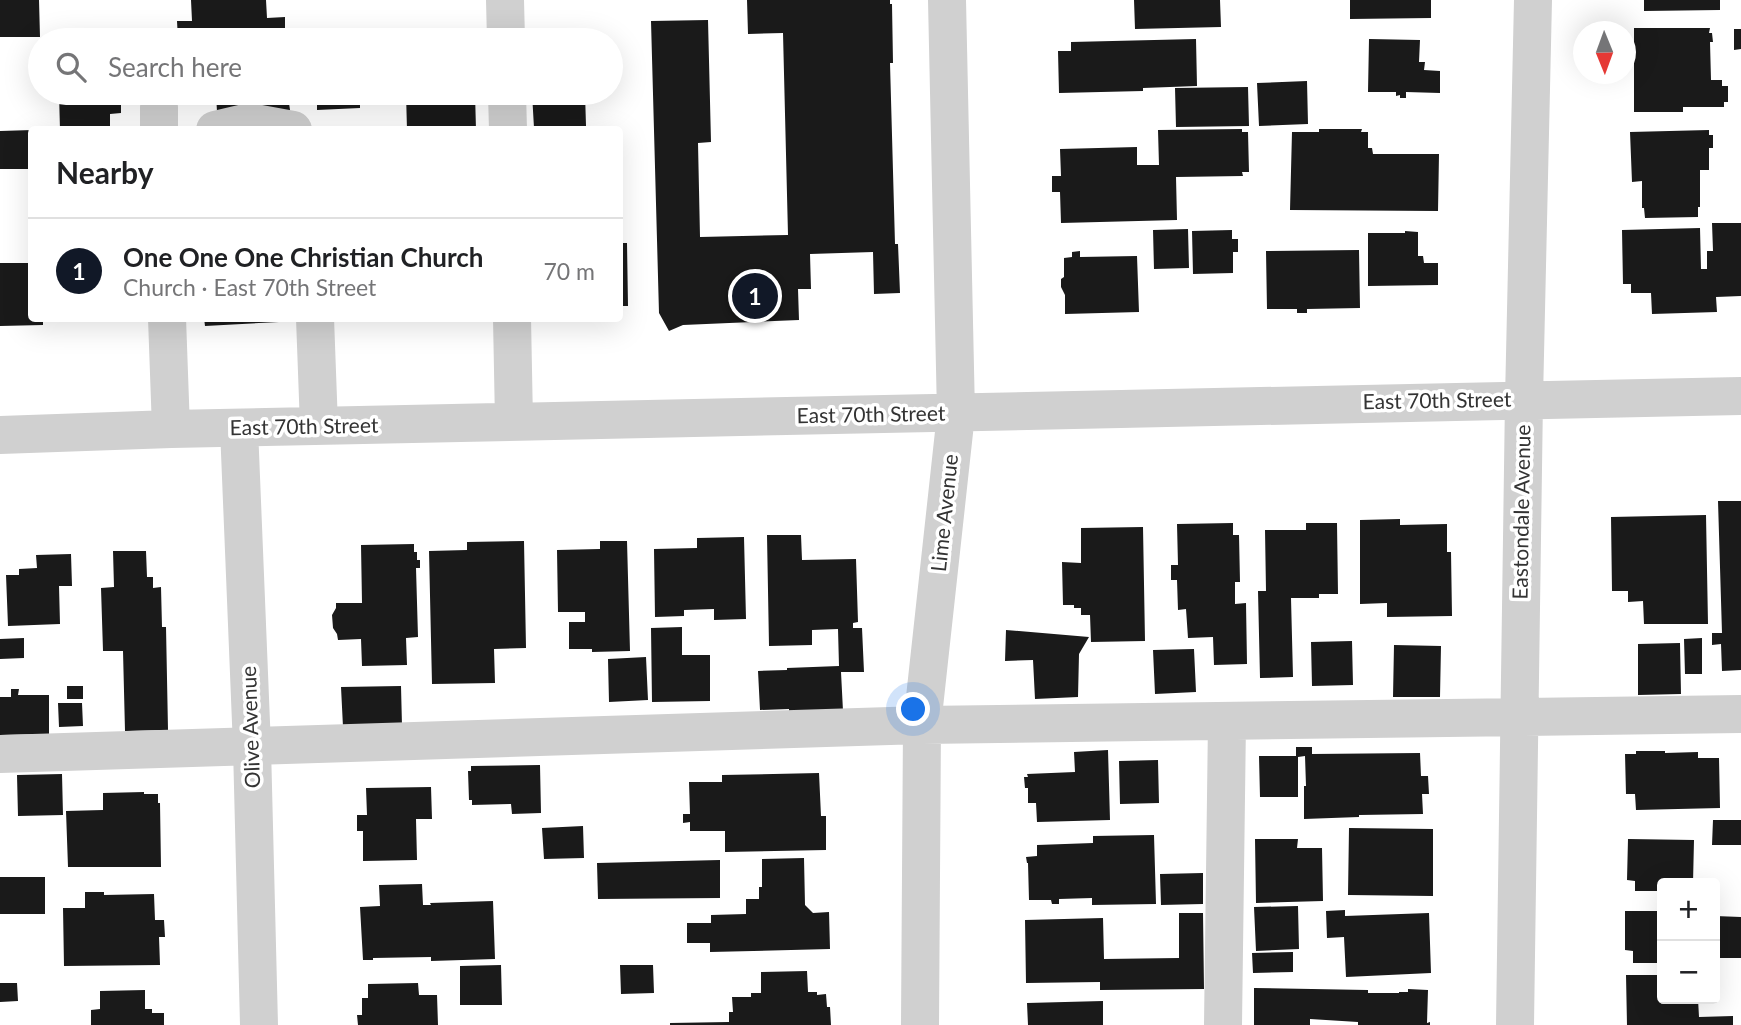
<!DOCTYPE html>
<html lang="en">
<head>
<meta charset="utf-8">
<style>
	body { margin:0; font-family:Lato,sans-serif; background:#f6f6f6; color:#202124 }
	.controls { position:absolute; right:21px; bottom:21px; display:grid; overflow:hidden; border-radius:7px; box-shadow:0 7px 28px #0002 }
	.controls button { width:63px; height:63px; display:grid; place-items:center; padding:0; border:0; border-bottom:2px solid #e0e0e0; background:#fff; color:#202124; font:35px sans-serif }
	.compass { position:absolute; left:1573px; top:21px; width:63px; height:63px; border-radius:50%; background:#fff; box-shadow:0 7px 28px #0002; rotate:179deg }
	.you { position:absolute; left:914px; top:710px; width:24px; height:24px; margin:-18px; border:5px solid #fff; border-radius:50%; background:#1a73e8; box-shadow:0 0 0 10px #1a73e833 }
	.badge { display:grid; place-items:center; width:46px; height:46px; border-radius:50%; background:#111827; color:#fff; font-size:23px; font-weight:700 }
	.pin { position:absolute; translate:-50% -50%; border:4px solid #fff; box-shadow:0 2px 7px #0006 }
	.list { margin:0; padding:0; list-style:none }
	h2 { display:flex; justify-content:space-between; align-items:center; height:91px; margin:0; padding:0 28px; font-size:30px }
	h2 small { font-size:23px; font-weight:400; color:#757577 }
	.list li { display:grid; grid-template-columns:46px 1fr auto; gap:21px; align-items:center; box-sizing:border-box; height:105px; padding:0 28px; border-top:2px solid #e0e0e0 }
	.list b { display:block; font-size:26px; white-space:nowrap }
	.list p { margin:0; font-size:23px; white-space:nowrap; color:#757577 }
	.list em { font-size:23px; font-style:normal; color:#757577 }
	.icon { flex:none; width:38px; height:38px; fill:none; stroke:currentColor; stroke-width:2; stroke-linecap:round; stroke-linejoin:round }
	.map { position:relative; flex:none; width:1741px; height:1025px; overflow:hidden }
	.search { position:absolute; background:#fff; box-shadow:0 7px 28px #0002; left:28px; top:28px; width:595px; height:77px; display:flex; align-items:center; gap:18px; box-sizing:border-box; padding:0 24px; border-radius:38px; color:#757577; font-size:26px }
	.panel { position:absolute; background:#fff; box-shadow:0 7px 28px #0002; left:28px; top:126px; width:595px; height:196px; border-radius:7px }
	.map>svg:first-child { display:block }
	.building { fill:#1a1a1a }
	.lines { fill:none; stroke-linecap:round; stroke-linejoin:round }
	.minor { stroke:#d0d0d0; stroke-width:38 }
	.labels { text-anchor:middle; stroke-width:7; stroke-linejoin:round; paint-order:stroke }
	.street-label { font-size:21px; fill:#333; stroke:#fff }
</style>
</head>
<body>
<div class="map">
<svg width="1741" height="1025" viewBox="0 0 1741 1025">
	<rect width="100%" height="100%" fill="#fff"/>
	<path class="building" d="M 0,0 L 39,0 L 40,37 L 0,37 Z
		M 191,0 L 266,0 L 267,18 L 285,17 L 285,34 L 289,34 L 290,40 L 178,40 L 177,21 L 192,21 Z
		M 747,0 L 890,0 L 890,4 L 892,4 L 893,63 L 890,63 L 895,244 L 898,244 L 900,293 L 874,294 L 873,252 L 810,254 L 811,289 L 798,289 L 799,320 L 683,325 L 669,331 L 659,313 L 651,21 L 708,20 L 711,142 L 698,143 L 700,237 L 788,235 L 783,33 L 748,34 Z
		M 1134,0 L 1220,0 L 1221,27 L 1135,29 Z
		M 1350,0 L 1431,0 L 1431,18 L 1350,19 Z
		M 1644,0 L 1720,0 L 1720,10 L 1644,11 Z
		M 1634,28 L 1710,28 L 1709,33 L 1712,33 L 1713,42 L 1710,42 L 1711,80 L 1722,80 L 1722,86 L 1728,86 L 1728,102 L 1724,102 L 1724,107 L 1683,107 L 1683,112 L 1634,112 Z
		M 1734,29 L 1741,29 L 1741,49 L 1734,50 Z
		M 120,31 L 120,40 L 59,40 L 59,32 Z
		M 383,33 L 423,33 L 423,40 L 383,40 Z
		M 1196,39 L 1197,86 L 1143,88 L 1143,91 L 1059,93 L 1058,51 L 1071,51 L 1071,42 Z
		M 1369,39 L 1420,40 L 1419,62 L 1425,62 L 1424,70 L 1440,71 L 1440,93 L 1406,92 L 1406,98 L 1400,98 L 1400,95 L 1396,96 L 1396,92 L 1368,92 Z
		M 1307,81 L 1308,124 L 1259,126 L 1257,83 Z
		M 1248,87 L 1249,126 L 1176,127 L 1175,88 Z
		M 59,93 L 121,93 L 121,113 L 110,114 L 110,130 L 60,130 Z
		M 216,93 L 360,93 L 360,108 L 317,110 L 317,103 L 289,103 L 290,110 L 217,112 Z
		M 406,93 L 475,93 L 476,130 L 407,130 Z
		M 532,93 L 585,93 L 586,126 L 534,128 Z
		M 1242,129 L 1242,132 L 1248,132 L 1249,172 L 1242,172 L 1243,176 L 1176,177 L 1177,220 L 1061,223 L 1060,192 L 1052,192 L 1052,176 L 1061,176 L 1060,149 L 1137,147 L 1137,165 L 1159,165 L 1158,130 Z
		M 1319,129 L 1362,129 L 1361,132 L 1368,132 L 1368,148 L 1372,148 L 1373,154 L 1439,154 L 1438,211 L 1290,210 L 1292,132 L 1319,132 Z
		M 32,130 L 32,169 L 0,169 L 0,131 Z
		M 1709,130 L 1709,135 L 1713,135 L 1713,148 L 1709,148 L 1709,170 L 1700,170 L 1700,207 L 1698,207 L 1698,217 L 1645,218 L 1644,208 L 1642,208 L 1642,181 L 1632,182 L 1630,132 Z
		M 1712,223 L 1741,223 L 1741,296 L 1716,297 L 1717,312 L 1652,314 L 1651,293 L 1631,293 L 1631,284 L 1623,284 L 1622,230 L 1700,228 L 1701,269 L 1707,269 L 1707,251 L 1713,251 Z
		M 1188,229 L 1189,268 L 1154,269 L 1153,230 Z
		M 1232,230 L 1232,239 L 1238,239 L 1238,252 L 1233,252 L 1233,273 L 1193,274 L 1192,231 Z
		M 1405,231 L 1418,232 L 1418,256 L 1423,256 L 1424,263 L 1438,263 L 1438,285 L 1368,286 L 1368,233 L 1405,233 Z
		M 620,243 L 627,243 L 628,306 L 620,306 Z
		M 1359,250 L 1360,308 L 1307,309 L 1307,313 L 1297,313 L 1297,309 L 1267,309 L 1266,251 Z
		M 1080,251 L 1080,257 L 1137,256 L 1139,312 L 1065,314 L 1065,295 L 1061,287 L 1061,279 L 1064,277 L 1064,258 L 1072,257 L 1072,252 Z
		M 0,263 L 32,263 L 32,318 L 43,318 L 43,325 L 0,326 Z
		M 204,318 L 279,318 L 279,322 L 205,326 Z
		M 1718,501 L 1741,501 L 1741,670 L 1722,671 L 1721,644 L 1712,645 L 1712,633 L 1722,633 Z
		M 1706,515 L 1708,624 L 1644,624 L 1643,601 L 1628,602 L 1628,591 L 1612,591 L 1611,517 Z
		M 1400,519 L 1400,525 L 1447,524 L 1447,552 L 1451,552 L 1452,616 L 1387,617 L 1387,603 L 1360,604 L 1360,520 Z
		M 1233,523 L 1233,535 L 1239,535 L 1240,582 L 1235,582 L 1235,604 L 1246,603 L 1247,664 L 1214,665 L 1213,637 L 1188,638 L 1186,609 L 1178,610 L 1177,580 L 1171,580 L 1171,565 L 1178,565 L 1177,524 Z
		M 1306,523 L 1337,523 L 1338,594 L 1319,594 L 1319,598 L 1291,598 L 1293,677 L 1260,678 L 1258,591 L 1266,591 L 1265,530 L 1306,530 Z
		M 1143,527 L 1145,641 L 1091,642 L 1090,615 L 1081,615 L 1081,608 L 1074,608 L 1074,605 L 1063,605 L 1062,562 L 1081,563 L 1081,528 Z
		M 767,535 L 801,535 L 802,560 L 856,559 L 858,622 L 853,623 L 853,628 L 862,628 L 864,672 L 841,672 L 843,711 L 789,712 L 789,709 L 760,710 L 758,671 L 787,670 L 787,668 L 839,666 L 838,629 L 812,630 L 812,645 L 769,646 Z
		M 744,537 L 746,619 L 714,620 L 714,609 L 684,610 L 684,616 L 655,617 L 654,549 L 697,548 L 697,538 Z
		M 524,541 L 526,648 L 494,649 L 495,683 L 432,684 L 429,551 L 467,550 L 467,542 Z
		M 600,541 L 627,541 L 630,651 L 592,652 L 592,649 L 569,649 L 569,622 L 585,622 L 585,612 L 558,612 L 557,550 L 600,549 Z
		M 414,544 L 414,552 L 417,552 L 417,560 L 420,560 L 420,568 L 416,568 L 418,637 L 406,638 L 407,665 L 362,666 L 361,639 L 338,640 L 337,634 L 333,628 L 332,615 L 336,608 L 336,603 L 362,603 L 361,545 Z
		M 113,551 L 146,551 L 147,577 L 153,577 L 153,588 L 161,587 L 162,627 L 166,627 L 168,730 L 125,731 L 123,651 L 103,651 L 101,588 L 114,587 Z
		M 71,554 L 72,586 L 59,586 L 60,624 L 8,626 L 6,575 L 19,575 L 19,569 L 37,568 L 36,555 Z
		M 682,627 L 682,655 L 710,655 L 710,701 L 652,702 L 651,628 Z
		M 1006,630 L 1089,637 L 1079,654 L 1078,697 L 1035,699 L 1033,660 L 1005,661 Z
		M 24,638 L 24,658 L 0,659 L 0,639 Z
		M 1702,638 L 1702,674 L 1685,674 L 1684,639 Z
		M 1352,641 L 1353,685 L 1312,686 L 1311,642 Z
		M 1680,643 L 1681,694 L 1638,695 L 1638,644 Z
		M 1394,645 L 1441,646 L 1440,697 L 1393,697 Z
		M 1194,649 L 1196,692 L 1155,694 L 1153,650 Z
		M 646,657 L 648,700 L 609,702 L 608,659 Z
		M 67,686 L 83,686 L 83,699 L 67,699 Z
		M 401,686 L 402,726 L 343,727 L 341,687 Z
		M 11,689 L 19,689 L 18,695 L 49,695 L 49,734 L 0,735 L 0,697 L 11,697 Z
		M 58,703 L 82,703 L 83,726 L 59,727 Z
		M 1296,747 L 1312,747 L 1312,754 L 1420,753 L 1421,776 L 1428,776 L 1429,794 L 1422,794 L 1423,814 L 1359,815 L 1359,817 L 1304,819 L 1304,786 L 1306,786 L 1305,756 L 1298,757 L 1298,797 L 1260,797 L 1259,756 L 1296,756 Z
		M 1108,750 L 1110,820 L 1037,822 L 1036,803 L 1028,803 L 1028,788 L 1025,788 L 1024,777 L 1028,777 L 1027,774 L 1075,772 L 1074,752 Z
		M 1636,751 L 1665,751 L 1665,753 L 1698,752 L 1698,758 L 1719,758 L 1720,808 L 1636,810 L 1635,794 L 1626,794 L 1625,754 L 1636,754 Z
		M 1158,760 L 1159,803 L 1120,804 L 1119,761 Z
		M 540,765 L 541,813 L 512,814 L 511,804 L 472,805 L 472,800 L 469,800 L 468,771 L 471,771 L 471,766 Z
		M 819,773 L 821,816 L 826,816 L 826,850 L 725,852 L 725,831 L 690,831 L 690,822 L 683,823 L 683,814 L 690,814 L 689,782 L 722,782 L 722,775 Z
		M 62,774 L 63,815 L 18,816 L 17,775 Z
		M 431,787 L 432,819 L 416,819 L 417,860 L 363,861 L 363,831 L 357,831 L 357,815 L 367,815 L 366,788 Z
		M 144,792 L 144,794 L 158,794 L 158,803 L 160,803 L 161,867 L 68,867 L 66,811 L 103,810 L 103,793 Z
		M 1713,820 L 1741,820 L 1741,845 L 1712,845 Z
		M 583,826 L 584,858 L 544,859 L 542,828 Z
		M 1349,828 L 1433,829 L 1433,896 L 1348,895 Z
		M 1154,835 L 1156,904 L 1092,905 L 1092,898 L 1059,899 L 1059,904 L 1052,904 L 1051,900 L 1029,900 L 1028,863 L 1027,863 L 1026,857 L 1037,856 L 1037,845 L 1093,843 L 1093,836 Z
		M 1255,839 L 1298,839 L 1297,848 L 1322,848 L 1323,901 L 1256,903 Z
		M 1628,839 L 1694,840 L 1693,883 L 1662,883 L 1662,891 L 1635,891 L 1635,881 L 1627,880 Z
		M 804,858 L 805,905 L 813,913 L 829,912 L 830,949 L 710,952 L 710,943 L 687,943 L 687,923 L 711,923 L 711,915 L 746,914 L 746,899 L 759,899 L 759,887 L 762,887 L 762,859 Z
		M 720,860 L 720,898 L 598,899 L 597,863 Z
		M 1203,873 L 1203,904 L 1161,905 L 1160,874 Z
		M 0,877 L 45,877 L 45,914 L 0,914 Z
		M 422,884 L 423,905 L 431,905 L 430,903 L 493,901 L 495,959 L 431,961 L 431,957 L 373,958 L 373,960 L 363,960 L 360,907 L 380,906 L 379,885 Z
		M 85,892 L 104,892 L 104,895 L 154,894 L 155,920 L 164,920 L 165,937 L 159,937 L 160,965 L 64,966 L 63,908 L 85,908 Z
		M 1298,906 L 1299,949 L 1256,951 L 1254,907 Z
		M 1345,910 L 1345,916 L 1429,913 L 1431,973 L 1346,977 L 1344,937 L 1327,938 L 1326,911 Z
		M 1625,911 L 1662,911 L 1662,963 L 1633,963 L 1633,951 L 1625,950 Z
		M 1179,913 L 1203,913 L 1204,989 L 1100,990 L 1100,982 L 1026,983 L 1025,920 L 1103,918 L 1104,959 L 1179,958 Z
		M 1715,916 L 1741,917 L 1741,958 L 1715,958 Z
		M 1293,952 L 1293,972 L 1253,973 L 1252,953 Z
		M 501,965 L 502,1005 L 460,1005 L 460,966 Z
		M 620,965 L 653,965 L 654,993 L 621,994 Z
		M 807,971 L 808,992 L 817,992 L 817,995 L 826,994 L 827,1007 L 830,1007 L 831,1025 L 670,1025 L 670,1023 L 729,1022 L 729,1012 L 733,1012 L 732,997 L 751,997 L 751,993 L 761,993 L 761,972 Z
		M 1626,975 L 1662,975 L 1662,999 L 1698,999 L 1699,1017 L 1733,1016 L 1733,1025 L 1627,1025 Z
		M 0,983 L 17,983 L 18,1001 L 0,1002 Z
		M 418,983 L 419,995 L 437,995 L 438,1025 L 358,1025 L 357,1015 L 362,1015 L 362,998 L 368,998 L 368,984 Z
		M 1254,988 L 1368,990 L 1368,993 L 1399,993 L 1399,992 L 1408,992 L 1408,989 L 1428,990 L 1427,1023 L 1430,1022 L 1430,1025 L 1358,1025 L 1358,1022 L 1310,1019 L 1310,1025 L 1254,1025 Z
		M 145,990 L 145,1009 L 152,1009 L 152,1013 L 164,1013 L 164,1025 L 91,1025 L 91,1010 L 100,1009 L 100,991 Z
		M 1103,1001 L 1103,1025 L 1028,1025 L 1027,1003 Z"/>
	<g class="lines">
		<path class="minor" d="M 505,0 L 506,40
			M 507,93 L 508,130
			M 159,107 L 159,130
			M 215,130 L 249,122 L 293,130
			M 167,318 L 171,429
			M 315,318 L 319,426
			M 512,318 L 514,422
			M 239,428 L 252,747 L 259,1025
			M 0,435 L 171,429 L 1741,396
			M 0,754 L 922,725 L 1741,714
			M 920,1025 L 922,725 L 956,414 L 947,0
			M 1223,1025 L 1227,721
			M 1515,1025 L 1524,399 L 1533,0"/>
	</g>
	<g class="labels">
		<g class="street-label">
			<text transform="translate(1437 401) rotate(-1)" y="7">East 70th Street</text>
			<text transform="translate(871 415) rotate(-1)" y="7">East 70th Street</text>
			<text transform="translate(304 427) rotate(-1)" y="7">East 70th Street</text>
			<text transform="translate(1522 512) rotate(-89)" y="7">Eastondale Avenue</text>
			<text transform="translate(945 513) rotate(-84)" y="7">Lime Avenue</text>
			<text transform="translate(251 727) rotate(-92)" y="7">Olive Avenue</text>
		</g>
	</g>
</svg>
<div class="controls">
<button>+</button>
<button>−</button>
</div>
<svg class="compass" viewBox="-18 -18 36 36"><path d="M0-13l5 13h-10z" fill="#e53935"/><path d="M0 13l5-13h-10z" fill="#757577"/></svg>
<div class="you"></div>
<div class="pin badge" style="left:755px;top:296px">1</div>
<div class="search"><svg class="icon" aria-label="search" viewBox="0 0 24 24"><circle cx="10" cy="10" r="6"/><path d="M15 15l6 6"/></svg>Search here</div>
<section class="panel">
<h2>Nearby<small></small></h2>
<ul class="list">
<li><span class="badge">1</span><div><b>One One One Christian Church</b><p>Church · East 70th Street</p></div><em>70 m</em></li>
</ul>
</section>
</div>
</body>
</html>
